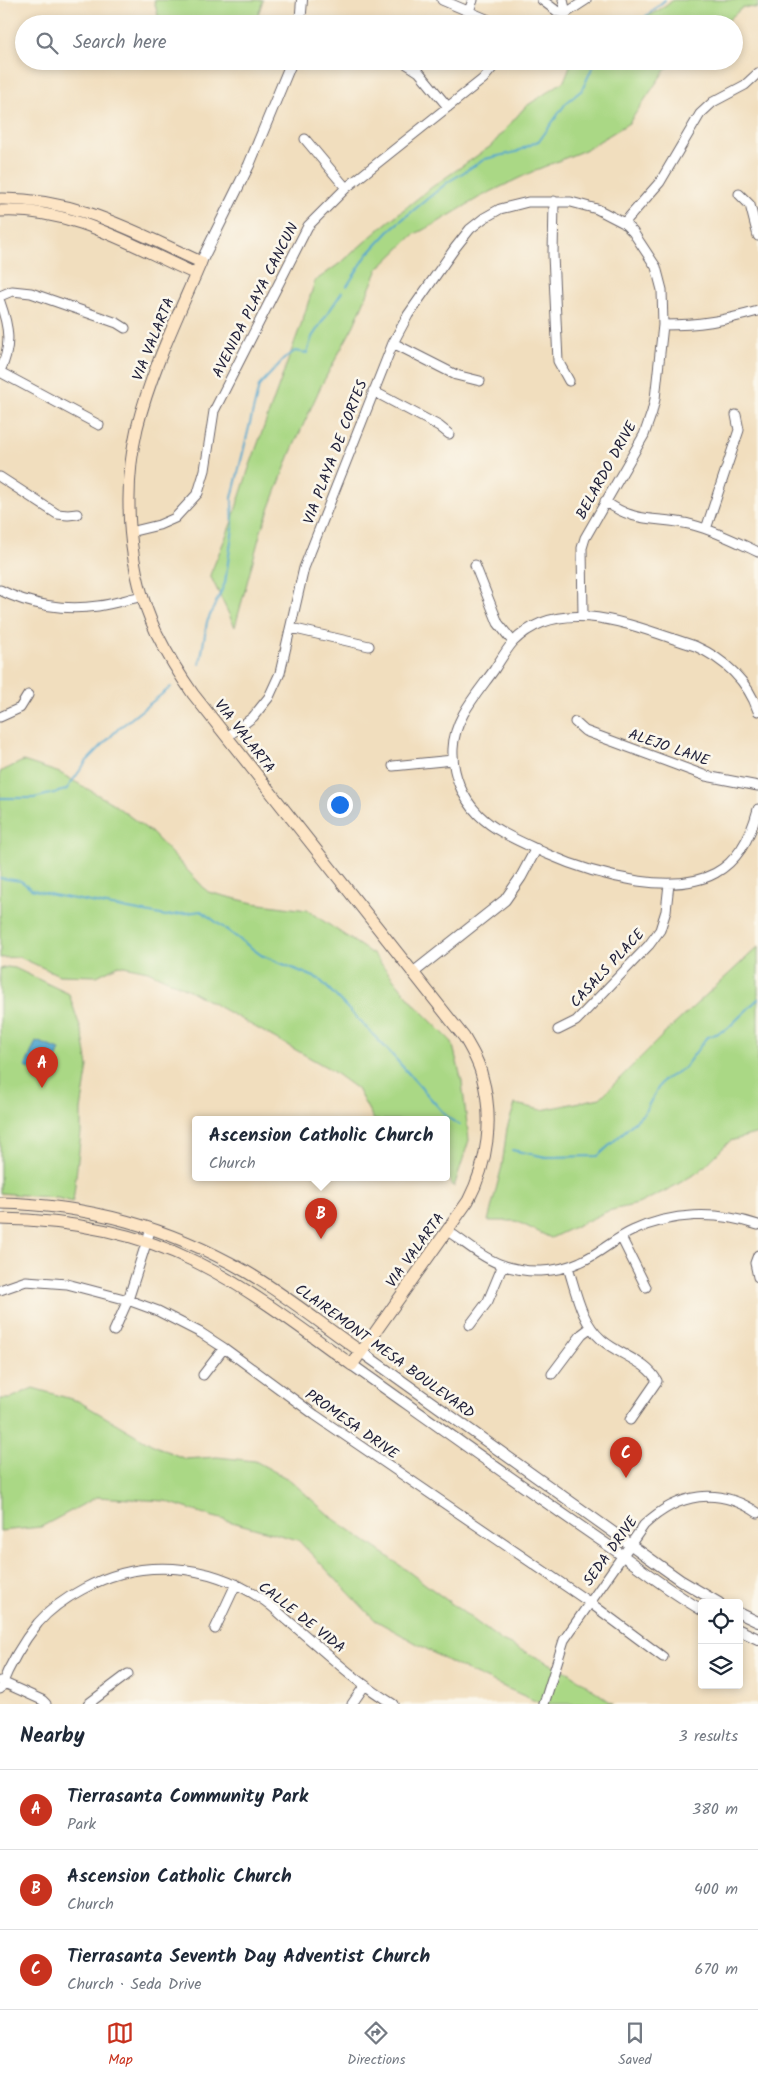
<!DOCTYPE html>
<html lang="en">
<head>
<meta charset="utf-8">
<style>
	body { margin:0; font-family:Kalam,sans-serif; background:#f2f2f3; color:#1f2937 }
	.controls { position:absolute; right:15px; bottom:15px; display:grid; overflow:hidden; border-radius:5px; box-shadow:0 2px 8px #0003 }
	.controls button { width:45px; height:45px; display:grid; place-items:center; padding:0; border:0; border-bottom:1px solid #e0e1e3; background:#fff; color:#1f2937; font:25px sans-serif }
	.you { position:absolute; left:339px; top:804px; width:18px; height:18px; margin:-12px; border:4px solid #fff; border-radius:50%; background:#1a73e8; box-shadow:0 0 0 8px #1a73e833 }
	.badge { display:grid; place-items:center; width:32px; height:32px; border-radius:50%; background:#c8321e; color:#fff; font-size:16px; font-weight:700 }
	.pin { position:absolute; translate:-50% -41px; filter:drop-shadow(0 1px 2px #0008) }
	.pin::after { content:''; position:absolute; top:26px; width:18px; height:15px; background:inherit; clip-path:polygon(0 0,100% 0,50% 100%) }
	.popup { position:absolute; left:192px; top:1116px; width:258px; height:65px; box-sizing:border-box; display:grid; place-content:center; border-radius:5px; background:#fff; filter:drop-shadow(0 1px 4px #0005); font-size:16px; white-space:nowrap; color:#747a83 }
	.popup b { font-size:19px; color:#1f2937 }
	.popup::after { content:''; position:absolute; left:50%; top:100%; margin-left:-10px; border:10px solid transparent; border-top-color:#fff }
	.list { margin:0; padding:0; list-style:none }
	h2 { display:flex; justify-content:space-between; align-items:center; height:65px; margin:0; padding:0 20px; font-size:21px }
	h2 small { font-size:16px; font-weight:400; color:#747a83 }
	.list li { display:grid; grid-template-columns:32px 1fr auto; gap:15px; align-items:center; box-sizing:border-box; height:80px; padding:0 20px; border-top:1px solid #e0e1e3 }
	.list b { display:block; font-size:19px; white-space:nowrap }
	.list p { margin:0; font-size:16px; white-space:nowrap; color:#747a83 }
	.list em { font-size:16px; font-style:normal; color:#747a83 }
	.icon { flex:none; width:28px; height:28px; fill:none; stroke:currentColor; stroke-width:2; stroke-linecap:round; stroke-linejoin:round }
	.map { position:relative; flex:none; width:758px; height:1704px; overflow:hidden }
	.search { position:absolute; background:#fff; box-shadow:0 2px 8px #0003; left:15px; right:15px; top:15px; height:55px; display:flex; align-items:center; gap:12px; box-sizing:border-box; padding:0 18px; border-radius:28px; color:#747a83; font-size:19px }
	.sheet { height:305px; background:#fff }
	nav { display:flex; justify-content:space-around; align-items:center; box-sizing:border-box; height:70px; border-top:1px solid #e0e1e3; background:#fff; font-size:14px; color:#747a83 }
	nav a { display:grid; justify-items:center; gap:2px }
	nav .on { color:#c8321e }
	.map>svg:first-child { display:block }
	.green { fill:#aad885; stroke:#667d60 }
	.water { fill:#51a6cd; stroke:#3a6484 }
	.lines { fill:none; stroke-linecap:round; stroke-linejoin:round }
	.stream { stroke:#51a6cd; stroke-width:2 }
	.minor-casing { stroke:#6a6469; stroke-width:11 }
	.tertiary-casing { stroke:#6a6469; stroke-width:12 }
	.secondary-casing { stroke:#6a6469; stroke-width:13 }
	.minor { stroke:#fff; stroke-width:9 }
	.tertiary { stroke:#fff; stroke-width:10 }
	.secondary { stroke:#fde5c5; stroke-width:11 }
	.labels { text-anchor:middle; stroke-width:5; stroke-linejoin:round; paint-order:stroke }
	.street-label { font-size:15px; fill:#22223b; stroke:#fbf7ec }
</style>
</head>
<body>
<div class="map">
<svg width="758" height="1704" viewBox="0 0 758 1704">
	<rect width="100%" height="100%" fill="#fbf7ec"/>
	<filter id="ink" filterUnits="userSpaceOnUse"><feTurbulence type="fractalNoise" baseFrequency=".02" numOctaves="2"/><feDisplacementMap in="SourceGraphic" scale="10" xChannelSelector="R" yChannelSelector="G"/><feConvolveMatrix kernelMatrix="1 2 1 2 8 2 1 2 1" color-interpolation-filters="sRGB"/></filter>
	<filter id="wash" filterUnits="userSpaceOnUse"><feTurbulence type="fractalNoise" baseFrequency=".0096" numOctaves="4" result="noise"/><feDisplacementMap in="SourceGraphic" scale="20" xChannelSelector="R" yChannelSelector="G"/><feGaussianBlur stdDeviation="1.12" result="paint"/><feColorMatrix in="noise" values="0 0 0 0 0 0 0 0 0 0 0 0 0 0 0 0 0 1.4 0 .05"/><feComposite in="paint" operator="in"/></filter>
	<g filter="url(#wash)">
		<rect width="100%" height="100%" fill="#f1debe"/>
		<path class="green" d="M 154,0 L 263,0 L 255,24 L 160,24 Z
			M 673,0 L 758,0 L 758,8 L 743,7 L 724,24 L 634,24 L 666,6 Z
			M 572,61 L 676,61 L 665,70 L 629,123 L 585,150 L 536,170 L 480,197 L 435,224 L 413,235 L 378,269 L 354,325 L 320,388 L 291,452 L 261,531 L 235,627 L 210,575 L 231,524 L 249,468 L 303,319 L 315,281 L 343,261 L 384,225 L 432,187 L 491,146 L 525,107 L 564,81 Z
			M 23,761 L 60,773 L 112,803 L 152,833 L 208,892 L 253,903 L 307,910 L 374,955 L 415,1005 L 452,1042 L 462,1082 L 469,1140 L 454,1187 L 446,1175 L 446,1120 L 374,1120 L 357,1089 L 328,1068 L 189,990 L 148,971 L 119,965 L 97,976 L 59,975 L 19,957 L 0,958 L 0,772 Z
			M 758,947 L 758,1133 L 730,1141 L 700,1171 L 671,1188 L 638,1204 L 608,1211 L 551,1238 L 516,1221 L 488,1221 L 502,1166 L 507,1128 L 515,1104 L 542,1110 L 600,1098 L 664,1034 Z
			M 7,967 L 15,968 L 69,994 L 83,1036 L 88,1066 L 81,1110 L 81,1133 L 73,1202 L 57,1198 L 0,1193 L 0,969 Z
			M 33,1388 L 78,1401 L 151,1444 L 185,1459 L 217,1457 L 255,1461 L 290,1480 L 331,1517 L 386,1555 L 502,1641 L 570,1673 L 613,1704 L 542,1704 L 455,1665 L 375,1620 L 298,1540 L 210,1516 L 165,1501 L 97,1497 L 41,1527 L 0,1531 L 0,1399 L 9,1399 Z"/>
		<path class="water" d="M 36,1041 L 60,1050 L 49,1077 L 25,1067 Z"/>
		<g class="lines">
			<path class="stream" d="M 637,24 L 665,0
				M 347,286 L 367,255 L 393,227 L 448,182 L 485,159 L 516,152 L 540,140 L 566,103 L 582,90 L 593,66 L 599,61
				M 200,664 L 207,622 L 225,583 L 233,528 L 232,498 L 259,386 L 284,359 L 295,351 L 307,353 L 312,337 L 342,292
				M 0,798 L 34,798 L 66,790 L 86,762 L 118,729 L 171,687
				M 0,878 L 21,881 L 31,889 L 53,895 L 166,916 L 201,911 L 261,955 L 319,979 L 386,1048 L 448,1118 L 460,1125
				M 512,1150 L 546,1157 L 598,1156 L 644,1113 L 662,1081 L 684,1068 L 706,1038 L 727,1029 L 758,999"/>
		</g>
	</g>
	<g filter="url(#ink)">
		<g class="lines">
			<g class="minor-casing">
				<path id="minor" d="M 442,0 L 498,24
					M 542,0 L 558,12 L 566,13 L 586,0
					M 563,0 L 566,13
					M 469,11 L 473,0
					M 402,61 L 419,72 L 448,107
					M 366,62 L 368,61
					M 305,139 L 346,188
					M 739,194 L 750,205 L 758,236
					M 554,201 L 553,255 L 558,361 L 569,381
					M 624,223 L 660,182 L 700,114 L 713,102 L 745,85 L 758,73
					M 0,296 L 12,291 L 31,293 L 117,323 L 125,328
					M 0,302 C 9,327 12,346 0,371
					M 663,325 C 700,325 722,321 758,311
					M 393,343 L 456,375 L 480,381
					M 0,372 L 99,425
					M 373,391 L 439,426 L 449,434
					M 0,477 L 57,514 L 68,515 L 77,514
					M 605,501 C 636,525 659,516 693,525 C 716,531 737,542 758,552
					M 706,529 L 739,430 L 736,415
					M 130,532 L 159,525 L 175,518 L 198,493 L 205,470 L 214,411 L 308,226 L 346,188 L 483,79 L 498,61
					M 475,565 L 498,623 L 513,642
					M 0,590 C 29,605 65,611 98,606 C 113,604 128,599 143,596
					M 291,628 L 369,646
					M 758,711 C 748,681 724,659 695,646 C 640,629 562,591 513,642 C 506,650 500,661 494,670 C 477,694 454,718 453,749 C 452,773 462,798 479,815 C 497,833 524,843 547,854 C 576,867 607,876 638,881 C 701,890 741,875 758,809
					M 0,717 L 20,708 L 28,695
					M 575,722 L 585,731 L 706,776 L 758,786
					M 227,737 L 253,717 L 269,697 L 280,673 L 304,568 L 393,343 L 408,315 L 455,248 L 470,229 L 484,218 L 500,209 L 528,202 L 571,202 L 597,209 L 624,223 L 633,232 L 656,267 L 662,290 L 663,325 L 655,399 L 652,412 L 644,435 L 585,538 L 582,548 L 583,616
					M 393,766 L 453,760
					M 558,1030 L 576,1021 L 649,945 L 660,930 L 666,911 L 669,884
					M 448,1231 C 465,1243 483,1258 502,1265 C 527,1274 556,1273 580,1262 C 599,1254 614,1239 632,1231 C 672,1212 717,1211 758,1225
					M 621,1237 L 646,1287
					M 758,1255 L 755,1263 L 758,1277
					M 568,1267 C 576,1292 581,1322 602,1340 C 619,1355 647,1361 657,1381 L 630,1420
					M 0,1290 L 26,1281 L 67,1284 L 128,1300 L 158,1311 L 201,1333 L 224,1348 L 315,1415 L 589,1602 L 663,1657
					M 470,1325 L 488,1301 L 503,1265
					M 114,1331 L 128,1300 L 151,1228
					M 552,1374 L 582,1334 L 590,1328
					M 203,1375 L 224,1348
					M 215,1629 L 236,1584
					M 0,1681 L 42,1700 L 46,1704
					M 0,1689 C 9,1666 22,1643 38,1623 C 50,1609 66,1598 83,1589 C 140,1557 208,1563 262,1599 C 273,1606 282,1616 292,1624 C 324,1651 356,1682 393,1704
					M 88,1704 L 128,1674
					M 352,1704 L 365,1685
					M 544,1704 L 564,1640 L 644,1525 C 678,1493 718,1486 758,1513"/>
			</g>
			<g class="tertiary-casing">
				<path id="tertiary" d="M 300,24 L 302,0
					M 201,262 L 249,165 L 292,61
					M 414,972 L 505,900 L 521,877 L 536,849
					M 360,1351 L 680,1580 L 719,1603
					M 352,1365 C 438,1426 524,1488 612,1548 C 642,1569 670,1592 702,1610
					M 739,1613 L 758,1622
					M 739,1630 L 758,1639"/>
			</g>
			<g class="secondary-casing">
				<path id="secondary" d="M 0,199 C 77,198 133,231 201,262 C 178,316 151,371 137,428 C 122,493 128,572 156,632 C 167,654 179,674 193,694 L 464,1037 C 471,1049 479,1062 482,1076 C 494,1118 488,1163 468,1201 L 352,1365 C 301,1328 252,1290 196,1262 C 136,1232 66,1220 0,1219
					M 0,211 C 72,207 132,246 196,274
					M 0,1203 C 89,1205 168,1227 245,1271 C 285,1294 322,1325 360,1351"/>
			</g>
			<use href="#minor" class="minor"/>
			<use href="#tertiary" class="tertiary"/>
			<use href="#secondary" class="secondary"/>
		</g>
	</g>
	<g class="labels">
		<g class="street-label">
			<text transform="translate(255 300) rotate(-63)" y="5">AVENIDA PLAYA CANCUN</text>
			<text transform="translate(153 339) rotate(-68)" y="5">VIA VALARTA</text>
			<text transform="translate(335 452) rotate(-69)" y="5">VIA PLAYA DE CORTES</text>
			<text transform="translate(606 470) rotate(-61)" y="5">BELARDO DRIVE</text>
			<text transform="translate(245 736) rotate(52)" y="5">VIA VALARTA</text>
			<text transform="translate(669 747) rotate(19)" y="5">ALEJO LANE</text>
			<text transform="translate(607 968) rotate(-47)" y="5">CASALS PLACE</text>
			<text transform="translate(415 1250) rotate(-54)" y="5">VIA VALARTA</text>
			<text transform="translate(385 1351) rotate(36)" y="5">CLAIREMONT MESA BOULEVARD</text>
			<text transform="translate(352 1424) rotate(35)" y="5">PROMESA DRIVE</text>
			<text transform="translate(610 1551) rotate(-54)" y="5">SEDA DRIVE</text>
			<text transform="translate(302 1617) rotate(38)" y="5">CALLE DE VIDA</text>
		</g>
	</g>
</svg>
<div class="controls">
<button><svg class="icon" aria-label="locate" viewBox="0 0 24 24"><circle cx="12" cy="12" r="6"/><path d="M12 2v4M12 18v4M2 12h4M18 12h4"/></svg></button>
<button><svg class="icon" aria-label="layers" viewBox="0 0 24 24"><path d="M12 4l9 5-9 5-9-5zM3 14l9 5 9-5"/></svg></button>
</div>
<div class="you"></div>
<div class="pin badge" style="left:42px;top:1088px">A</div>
<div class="pin badge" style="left:321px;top:1239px">B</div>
<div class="popup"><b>Ascension Catholic Church</b>Church</div>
<div class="pin badge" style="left:626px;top:1478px">C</div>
<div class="search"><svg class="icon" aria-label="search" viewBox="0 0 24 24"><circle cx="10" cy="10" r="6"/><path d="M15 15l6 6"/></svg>Search here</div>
</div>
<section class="sheet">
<h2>Nearby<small>3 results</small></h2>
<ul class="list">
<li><span class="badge">A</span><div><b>Tierrasanta Community Park</b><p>Park</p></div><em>380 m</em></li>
<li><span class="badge">B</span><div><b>Ascension Catholic Church</b><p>Church</p></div><em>400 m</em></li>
<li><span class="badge">C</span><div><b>Tierrasanta Seventh Day Adventist Church</b><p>Church · Seda Drive</p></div><em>670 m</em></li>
</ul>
</section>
<nav>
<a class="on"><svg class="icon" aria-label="map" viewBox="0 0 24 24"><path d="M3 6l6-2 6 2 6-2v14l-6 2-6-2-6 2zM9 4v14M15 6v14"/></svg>Map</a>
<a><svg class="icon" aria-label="directions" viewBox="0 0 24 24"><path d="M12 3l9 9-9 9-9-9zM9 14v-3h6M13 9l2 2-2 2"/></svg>Directions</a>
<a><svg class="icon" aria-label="saved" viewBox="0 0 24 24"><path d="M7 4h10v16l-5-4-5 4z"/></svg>Saved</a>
</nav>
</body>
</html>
